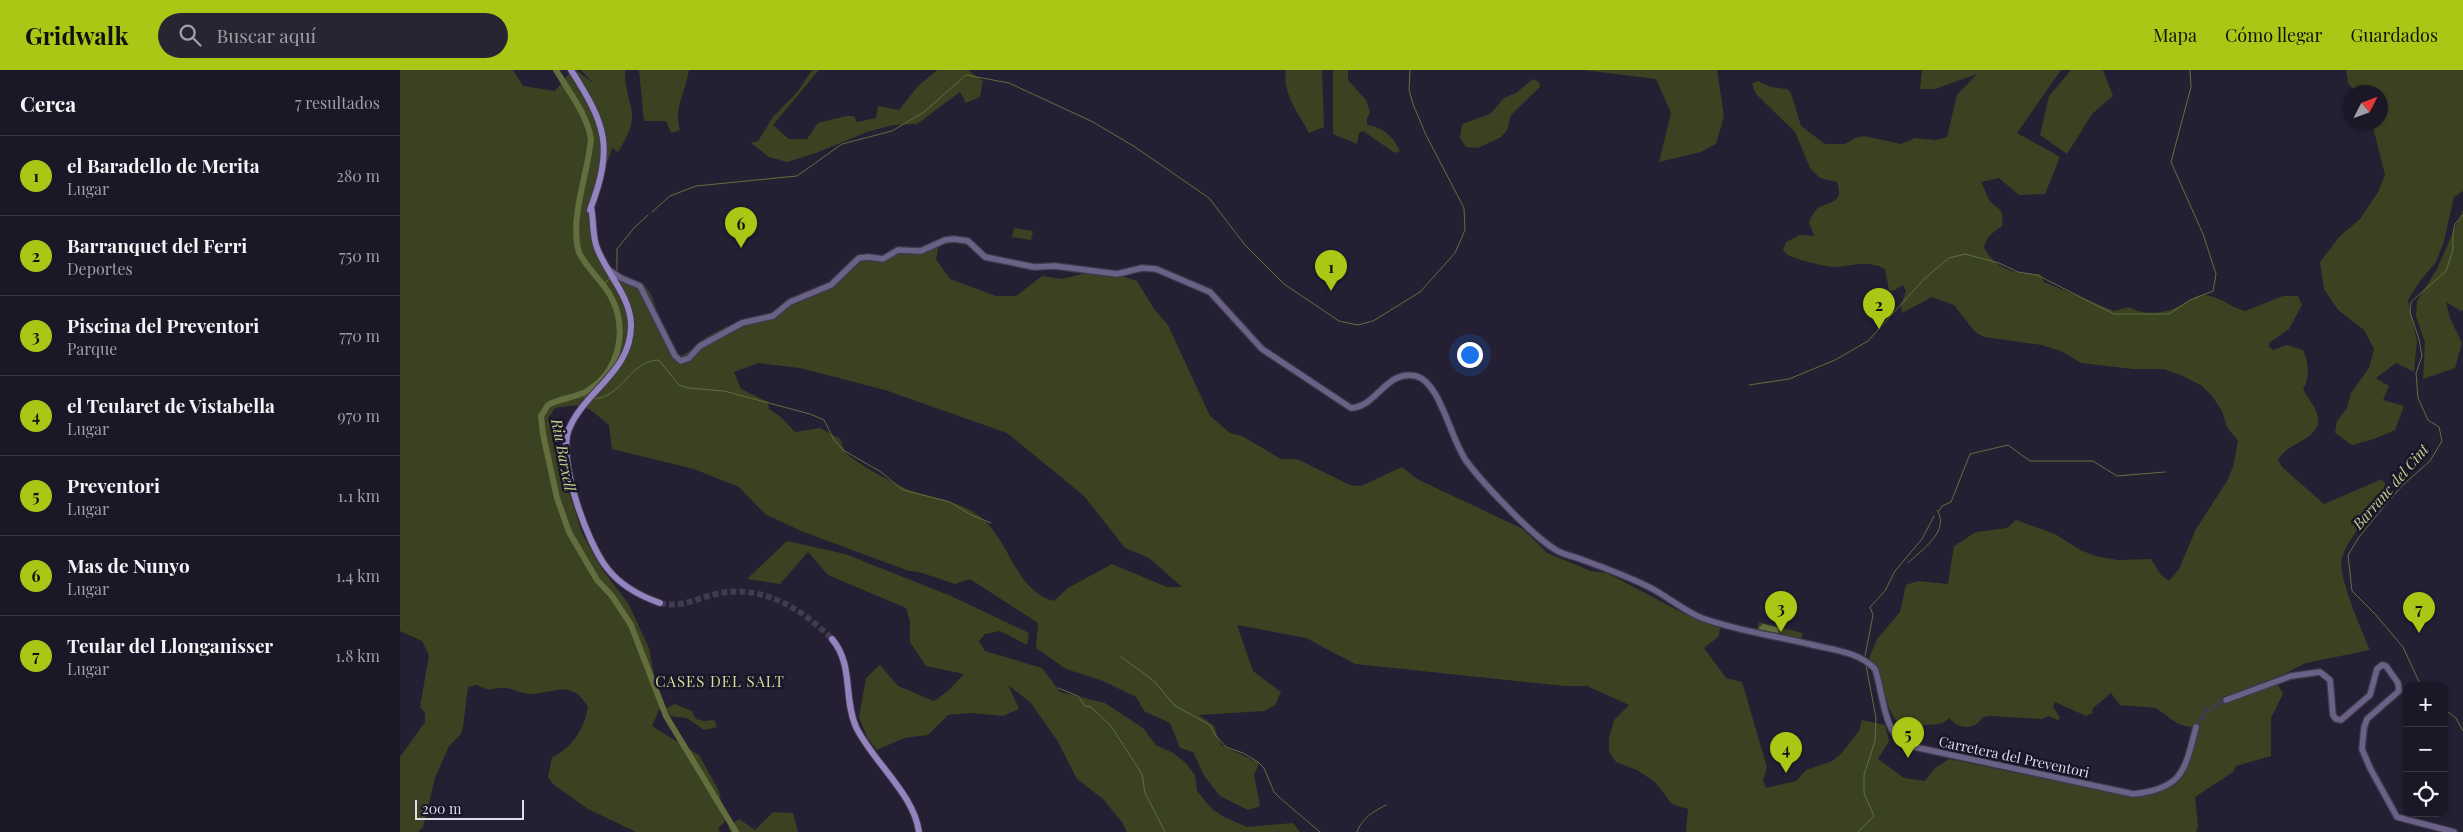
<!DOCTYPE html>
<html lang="es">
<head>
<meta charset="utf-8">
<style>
	body { margin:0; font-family:"Playfair Display",serif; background:#282432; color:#f1f3f6 }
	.controls { position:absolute; right:15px; bottom:15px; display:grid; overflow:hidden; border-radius:10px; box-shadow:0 1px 4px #0004 }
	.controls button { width:45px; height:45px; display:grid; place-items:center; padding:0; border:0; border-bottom:1px solid #393643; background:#1b1726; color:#f1f3f6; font:25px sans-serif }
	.compass { position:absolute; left:1943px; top:15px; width:45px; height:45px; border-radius:50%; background:#1b1726; box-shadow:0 1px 4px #0004; rotate:48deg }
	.scale { position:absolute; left:15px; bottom:12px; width:109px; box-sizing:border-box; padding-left:5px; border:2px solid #dfdcea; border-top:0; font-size:14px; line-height:18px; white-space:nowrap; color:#dfdcea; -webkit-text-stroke:4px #1a1529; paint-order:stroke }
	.you { position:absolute; left:1069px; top:284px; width:18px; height:18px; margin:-12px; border:4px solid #fff; border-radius:50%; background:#1a73e8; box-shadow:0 0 0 8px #1a73e833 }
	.badge { display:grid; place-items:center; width:32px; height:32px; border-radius:50%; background:#abc614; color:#111; font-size:16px; font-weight:700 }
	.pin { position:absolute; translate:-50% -41px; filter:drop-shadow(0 1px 2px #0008) }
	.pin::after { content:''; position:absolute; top:26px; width:18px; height:15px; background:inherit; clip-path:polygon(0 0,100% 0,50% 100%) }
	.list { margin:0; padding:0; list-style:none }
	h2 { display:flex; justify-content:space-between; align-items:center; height:65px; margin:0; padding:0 20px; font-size:21px }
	h2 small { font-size:16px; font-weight:400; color:#a09fa7 }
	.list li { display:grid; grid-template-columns:32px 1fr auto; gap:15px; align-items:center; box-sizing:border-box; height:80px; padding:0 20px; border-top:1px solid #393643 }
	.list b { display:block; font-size:19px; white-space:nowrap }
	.list p { margin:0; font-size:16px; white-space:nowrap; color:#a09fa7 }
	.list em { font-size:16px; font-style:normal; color:#a09fa7 }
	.icon { flex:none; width:28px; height:28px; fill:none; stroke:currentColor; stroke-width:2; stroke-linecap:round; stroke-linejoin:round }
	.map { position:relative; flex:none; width:2063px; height:762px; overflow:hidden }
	header { display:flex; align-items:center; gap:30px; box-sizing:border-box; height:70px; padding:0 25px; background:#abc614; color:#111 }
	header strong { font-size:24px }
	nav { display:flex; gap:28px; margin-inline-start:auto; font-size:18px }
	.search { width:350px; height:45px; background:#282432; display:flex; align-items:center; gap:12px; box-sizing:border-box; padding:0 18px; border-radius:28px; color:#a09fa7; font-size:19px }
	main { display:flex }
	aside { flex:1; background:#1b1726 }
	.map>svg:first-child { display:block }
	.green { fill:#3b4221; fill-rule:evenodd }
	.water { fill:#636e3f }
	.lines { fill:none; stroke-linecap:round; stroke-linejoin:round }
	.stream { stroke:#636e3f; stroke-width:1 }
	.river { stroke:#636e3f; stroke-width:6 }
	.tertiary-tunnel { stroke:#403b4e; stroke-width:5.5; stroke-dasharray:5.5 3; stroke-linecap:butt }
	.secondary-tunnel { stroke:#403b4e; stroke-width:6; stroke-dasharray:6 3; stroke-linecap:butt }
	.tertiary-casing { stroke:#3e394d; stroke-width:8 }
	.secondary-casing { stroke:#3e394d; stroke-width:8 }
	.tertiary { stroke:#6a6186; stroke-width:5.5 }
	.secondary { stroke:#9384bf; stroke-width:6 }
	.labels { text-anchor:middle; stroke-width:5; stroke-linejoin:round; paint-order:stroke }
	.street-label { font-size:14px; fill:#dfdcea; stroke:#1a1529 }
	.water-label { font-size:15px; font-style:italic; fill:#bfd186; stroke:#1a1529 }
	.neighbourhood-label { font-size:15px; letter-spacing:1px; fill:#cddf93; stroke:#1a1529 }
</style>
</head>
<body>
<header>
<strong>Gridwalk</strong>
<div class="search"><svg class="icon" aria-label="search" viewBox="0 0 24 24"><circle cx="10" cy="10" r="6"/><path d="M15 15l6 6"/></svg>Buscar aquí</div>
<nav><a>Mapa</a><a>Cómo llegar</a><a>Guardados</a></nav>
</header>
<main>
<aside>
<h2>Cerca<small>7 resultados</small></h2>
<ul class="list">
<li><span class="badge">1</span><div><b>el Baradello de Merita</b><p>Lugar</p></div><em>280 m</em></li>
<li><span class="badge">2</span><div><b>Barranquet del Ferri</b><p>Deportes</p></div><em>750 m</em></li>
<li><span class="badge">3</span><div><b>Piscina del Preventori</b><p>Parque</p></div><em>770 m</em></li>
<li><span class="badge">4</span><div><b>el Teularet de Vistabella</b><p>Lugar</p></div><em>970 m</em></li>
<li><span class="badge">5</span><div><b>Preventori</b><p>Lugar</p></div><em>1.1 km</em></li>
<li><span class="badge">6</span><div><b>Mas de Nunyo</b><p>Lugar</p></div><em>1.4 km</em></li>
<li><span class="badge">7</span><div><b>Teular del Llonganisser</b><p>Lugar</p></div><em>1.8 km</em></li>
</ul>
</aside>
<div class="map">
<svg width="2063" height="762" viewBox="0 0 2063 762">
	<rect width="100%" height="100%" fill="#241f33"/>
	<path class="green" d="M 0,0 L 113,0 L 123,16 L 155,21 L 172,0 L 176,0 L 194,14 L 181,0 L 225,0 C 225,41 245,39 218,82 L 212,78 C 201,113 177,166 210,197 C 221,208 239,206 249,221 C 254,229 256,240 259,249 C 265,262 272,275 280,286 C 289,283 294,276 302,270 C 320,259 345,246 367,246 L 438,207 L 451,190 L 460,186 L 466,184 L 480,187 L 506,177 L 519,179 L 540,170 L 536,189 L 550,209 L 596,226 L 616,226 L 642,206 L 662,209 L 701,199 L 737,211 L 754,239 L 768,255 L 810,346 L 830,363 L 842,366 L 881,389 L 897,389 L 950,415 L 961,416 L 1002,397 L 1017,409 L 1123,459 L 1147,483 L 1191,501 L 1207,503 L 1285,544 L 1320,558 L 1319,566 L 1304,578 L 1326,608 L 1342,612 L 1367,697 L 1363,711 L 1366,718 L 1396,711 L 1406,700 L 1432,691 L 1441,684 L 1459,661 L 1462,650 L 1485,655 L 1489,671 L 1478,689 L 1504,708 L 1525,711 L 1535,698 L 1549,689 L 1727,726 C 1744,726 1774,721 1784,705 C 1792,692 1794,673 1798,659 L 1778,654 L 1756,638 L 1720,635 L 1711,623 L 1692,639 L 1693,643 L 1686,646 L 1655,632 L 1653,637 L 1660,648 L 1658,650 L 1648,646 L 1642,649 L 1591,646 L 1583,647 C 1575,660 1559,660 1549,648 C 1543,656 1534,654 1524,655 C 1518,656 1511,658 1505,657 C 1489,656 1480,603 1469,588 L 1477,569 L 1500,542 L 1506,515 L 1518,511 L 1548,514 L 1554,476 L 1576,462 L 1607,458 L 1616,450 L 1655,464 L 1680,480 L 1696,486 L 1717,490 L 1751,489 L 1761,505 L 1769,511 L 1779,499 L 1796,459 L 1827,411 L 1833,397 L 1838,371 L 1827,357 L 1822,341 L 1812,326 L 1802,316 L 1785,307 L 1764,299 L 1733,299 L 1681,293 L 1663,282 L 1642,275 L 1584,267 L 1575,262 L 1554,235 L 1532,227 L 1502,243 L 1501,235 L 1506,221 L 1503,215 L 1493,221 L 1489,220 L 1485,199 C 1468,190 1454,196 1435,197 C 1425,197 1394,189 1386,184 L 1383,179 L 1386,172 L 1400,165 L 1414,166 L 1409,152 C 1411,148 1414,141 1418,138 C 1431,130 1444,134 1437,112 L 1420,108 L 1410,98 L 1395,62 L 1356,24 L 1352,14 L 1358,11 L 1371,17 L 1387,19 L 1391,23 L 1401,56 L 1425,74 L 1445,74 L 1455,68 L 1464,66 L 1501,74 L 1515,68 L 1536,70 L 1547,67 L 1557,25 L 1577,4 L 1535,19 L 1520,19 L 1522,0 L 1661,0 L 1617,63 L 1660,87 L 1645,124 L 1619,125 L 1599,108 L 1581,112 C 1584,117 1586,123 1588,128 C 1596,141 1605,135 1602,156 C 1593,162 1587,166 1584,177 C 1594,199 1617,205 1640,204 L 1644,212 L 1714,241 L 1729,237 C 1746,247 1766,243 1784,234 C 1788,231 1796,226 1801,225 C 1817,224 1830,237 1845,241 L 1883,226 L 1898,226 L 1902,235 L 1889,259 L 1869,273 L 1869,277 L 1873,280 L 1887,275 L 1903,280 C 1909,293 1910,307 1903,319 C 1907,327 1914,335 1917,343 C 1925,370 1887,371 1878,390 L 1882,397 L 1924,434 L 1982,409 L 1990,422 C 1973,442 1950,463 1942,488 C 1937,505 1962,561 1970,580 L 1906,593 L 1880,606 L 1823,627 L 1825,632 L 1877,613 L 1883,624 L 1871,648 L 1871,686 L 1836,696 L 1833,702 L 1795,727 L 1798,757 L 1796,762 L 1286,762 L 1288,739 L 1272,734 L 1255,712 L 1237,700 L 1216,692 L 1209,682 L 1209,668 L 1214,650 L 1229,635 L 1187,616 L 1164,616 L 955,594 L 906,568 L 837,555 L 853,601 L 881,622 L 875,635 L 864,641 L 799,645 L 814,656 L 821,675 L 859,693 L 854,705 L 860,736 L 848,740 L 820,726 L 805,707 L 793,682 L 780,678 L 770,653 L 744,641 L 736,627 L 703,611 L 666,599 L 636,578 L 638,553 L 570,509 L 555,514 L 519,502 L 509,501 L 401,461 L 365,444 L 339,417 L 294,399 L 212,379 L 209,355 C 185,335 186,333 155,338 L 149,347 L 153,372 L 182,463 L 202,499 L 228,533 L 249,578 L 260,638 L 252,656 L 299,685 L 319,721 L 325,752 L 318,758 L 320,762 L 236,762 L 188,739 L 153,714 L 148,707 L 152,687 C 171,680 185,657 188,637 C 183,629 178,622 168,620 C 157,618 143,624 132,624 C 115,624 110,613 90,620 L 76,615 L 68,617 L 63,657 L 61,664 L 49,676 L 35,708 L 23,757 L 18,762 L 0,762 L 0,687 L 25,652 L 25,643 L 20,637 L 29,585 L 22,571 L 0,561 ZM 358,293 L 400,298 L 485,320 L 607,363 L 684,426 L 725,478 L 749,488 L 782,517 L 767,517 L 712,494 L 668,518 L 654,531 C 617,522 610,473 583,449 C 564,432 536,429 512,421 C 499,417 456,393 446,383 C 443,379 442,373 440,369 L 420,358 L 395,362 L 381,347 L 369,339 L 368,332 L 341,319 L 334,302 Z
		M 239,0 L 289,0 C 286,21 273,39 280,60 L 271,63 L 266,51 L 244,51 Z
		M 412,0 L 419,0 L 373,55 L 389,69 L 407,69 L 418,53 L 446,46 L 454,46 L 457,52 L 476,48 L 478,36 L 499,40 L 518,16 L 537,0 L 568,0 L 583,11 L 580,27 L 566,33 L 560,22 L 517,54 L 493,55 L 467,62 L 416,83 L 387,92 L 369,87 L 351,73 L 358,71 L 373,47 L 398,21 Z
		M 886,0 L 922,0 L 924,57 L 909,63 C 899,43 882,24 886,0 Z
		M 933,0 L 948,0 L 948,10 L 966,30 L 970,42 L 967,49 L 967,55 C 984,57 993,67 1000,81 L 995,83 L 963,61 L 959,63 L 957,74 L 933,64 Z
		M 1183,0 L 1317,0 L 1324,46 L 1316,74 L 1301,82 L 1259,92 L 1271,43 L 1256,9 Z
		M 1671,0 L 1703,0 L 1713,26 L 1692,44 L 1667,84 L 1640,65 L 1649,26 Z
		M 1946,0 L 2063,0 L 2063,121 L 2054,127 L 2044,171 L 2036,192 L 2020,211 L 2008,230 L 2017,271 L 2014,302 L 1996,293 L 1976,308 L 1989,316 L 1983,330 L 2004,336 L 1995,360 L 1974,369 L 1952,375 L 1935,363 L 1937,351 L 1947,338 L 1951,323 L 1969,298 L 1974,279 L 1964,260 L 1938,240 L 1924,219 L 1920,192 L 1940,166 L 1960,149 L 1978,122 L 1985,105 L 1972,53 L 1980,52 L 1980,22 L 1955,22 L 1948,13 Z
		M 1133,9 L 1139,12 L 1140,17 L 1111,45 L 1107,60 L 1101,67 L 1078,78 L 1066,77 L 1060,68 L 1062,54 L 1090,44 L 1104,28 L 1116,23 Z
		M 2063,140 L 2063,240 L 2061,241 L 2046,232 L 2050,248 L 2062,273 L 2055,298 L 2023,309 L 2025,273 L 2016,246 L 2017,231 L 2037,199 Z
		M 614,158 L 633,161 L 631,170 L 612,167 Z
		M 387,471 L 445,484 L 551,526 L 629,563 L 627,575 L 600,561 L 585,564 L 579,571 L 585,581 L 642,598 L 660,622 L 705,633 L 743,658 L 756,675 L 773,683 L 786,693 L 795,705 L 797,721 L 811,738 L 824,747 L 847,757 L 893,753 L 900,762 L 727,762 L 722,752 L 703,729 L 677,709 L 657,670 L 630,632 L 608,615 L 619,639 L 603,646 L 571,643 L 548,645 L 528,665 L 504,668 L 477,680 L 468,669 L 459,647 L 466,608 L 480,595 L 498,616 L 534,631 L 548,621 L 564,604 L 526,596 L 510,572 L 510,551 L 506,538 L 428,505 L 408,482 L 380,514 L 347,509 Z
		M 1359,552 L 1403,563 L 1400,572 L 1357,562 Z
		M 275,634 L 292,641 L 296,649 L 304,651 L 314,650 L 317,657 L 304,660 L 287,648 L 270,646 L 266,638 Z
		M 373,742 L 393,743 L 398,762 L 331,762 L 328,757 L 339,749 L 355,760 Z"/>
	<path class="water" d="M 1363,554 L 1379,558 L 1378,563 L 1358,559 Z"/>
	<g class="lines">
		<path class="stream" d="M 252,142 L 270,126 L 296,116 L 397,106 L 442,74 L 492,61 L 524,42 L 566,5 L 609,13 L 693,52 L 735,77 L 809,128 L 845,175 L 884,214 L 939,251 L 958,255 L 973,251 L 1020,222 L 1055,183 L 1065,160 L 1064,138 L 1026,65 L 1013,34 L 1009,20 L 1010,0
			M 215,202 L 217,200 L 217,179 L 234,158 L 248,145
			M 203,215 L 209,209
			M 1349,315 L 1389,309 L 1435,290 L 1468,271 L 1524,209 L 1549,188 L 1565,184 L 1599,193 L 1618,202 L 1637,205 L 1714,244 L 1769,244 L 1790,230 L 1813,221 L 1816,204 L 1803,164 L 1771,92 L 1791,17 L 1790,0
			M 180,324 L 187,327
			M 194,329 C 223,327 229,291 259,290 L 279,315 L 288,318 L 324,321 L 410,344 L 424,350 L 434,370 L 443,380 L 481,402 L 503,420 L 550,432 L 571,445 L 591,453
			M 1539,441 L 1542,436 L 1551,432 L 1570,384 L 1608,375 L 1630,391 L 1693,391 L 1717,406 L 1765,402
			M 1508,493 C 1521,480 1551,461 1537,440
			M 1465,586 L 1473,545 L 1470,537 L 1485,521 L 1495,501 L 1522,469 L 1534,446
			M 721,587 L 754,611 L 774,635 L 810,655 L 815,665 L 826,677 L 843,683 L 858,692 L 864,698 L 874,722 L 880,728 L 920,762
			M 2021,616 L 2003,577 L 1975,544 L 1952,521 L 1948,485 L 1959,467 L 1986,434 L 2004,414 L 2030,391 L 2042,371 L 2039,357 L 2028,350 L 2018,328 L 2016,303 L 2022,286 L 2019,269 L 2010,242 L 2011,232 L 2046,201 L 2053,180 L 2053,163 L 2055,154 L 2063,145
			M 658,618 L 678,626 L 685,636 L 691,637 L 711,656 L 742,704 L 745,723 L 765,762
			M 2044,639 L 2056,648 L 2063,661
			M 957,762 C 961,749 974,741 986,735
			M 1458,762 L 1474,746 L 1464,723 L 1464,705 L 1475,671 L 1476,648 L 1466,595"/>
		<path class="river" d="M 156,0 C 169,22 187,44 191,69 C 188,104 169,149 179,182 C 184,195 202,211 210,225 C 228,257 221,301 187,321 C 175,328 160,328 148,335 L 141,346 L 143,364 L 157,428 L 169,462 L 197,510 L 212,526 L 231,555 L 266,646 L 336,762"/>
		<path class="tertiary-tunnel" d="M 1796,657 L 1806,641 L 1826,630"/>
		<path class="secondary-tunnel" d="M 260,533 C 278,538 294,530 312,525 C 359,512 400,537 432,569"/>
		<g class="tertiary-casing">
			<path id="tertiary" d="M 209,200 L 221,208 L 240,216 L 275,286 L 281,291 L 289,288 L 300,276 L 342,253 L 373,246 L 390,232 L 431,215 L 459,188 L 469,187 L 483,189 L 498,180 L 521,181 L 545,170 L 554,169 L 568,171 L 585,187 L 634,197 L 655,196 L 717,204 L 742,198 L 756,199 L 810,222 L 862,279 L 951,338 C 977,337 986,299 1016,306 C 1041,313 1050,369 1067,392 C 1083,413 1139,474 1162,483 C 1169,486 1176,487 1183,490 C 1205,498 1226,506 1247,516 C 1266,525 1282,540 1302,548 C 1337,561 1377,566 1413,575 C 1434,580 1459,582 1475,599 C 1483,622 1483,660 1505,675 L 1733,724 C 1784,719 1785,699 1796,657
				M 1826,630 L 1891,606 L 1920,602 L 1930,610 L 1933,645 L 1936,649 L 1941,650 L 1970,625 L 1977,599 L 1982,595 L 1986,596 L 1998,613 L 1999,621 L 1967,649 L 1964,658 L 1962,679 L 1970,698 L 1997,747 L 2054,762"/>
		</g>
		<g class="secondary-casing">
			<path id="secondary" d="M 171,0 C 206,55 214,76 190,140
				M 191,137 C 194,151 192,165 197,178 C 207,204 230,226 231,254 C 232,302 185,320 169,359 C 157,389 187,473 207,498 C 220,515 240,526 260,533
				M 432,569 C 454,595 443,628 456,657 C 473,692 514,724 519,762"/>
		</g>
		<use href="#tertiary" class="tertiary"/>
		<use href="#secondary" class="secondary"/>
	</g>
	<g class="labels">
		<g class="street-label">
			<text transform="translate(1614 687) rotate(12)" y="5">Carretera del Preventori</text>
		</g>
		<g class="water-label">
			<text transform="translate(163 385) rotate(79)" y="5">Riu Barxell</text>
			<text transform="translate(1991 417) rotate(-49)" y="5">Barranc del Cint</text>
		</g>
		<g class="neighbourhood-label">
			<text x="320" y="617">CASES DEL SALT</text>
		</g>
	</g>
</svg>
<div class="controls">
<button>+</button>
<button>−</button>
<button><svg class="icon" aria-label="locate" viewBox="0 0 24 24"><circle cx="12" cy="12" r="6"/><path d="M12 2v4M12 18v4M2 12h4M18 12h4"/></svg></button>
</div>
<svg class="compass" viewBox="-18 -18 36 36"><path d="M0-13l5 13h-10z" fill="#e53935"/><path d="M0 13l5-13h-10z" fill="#a09fa7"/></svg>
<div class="scale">200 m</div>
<div class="you"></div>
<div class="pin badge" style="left:931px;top:221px">1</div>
<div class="pin badge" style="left:1479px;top:259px">2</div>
<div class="pin badge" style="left:1381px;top:562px">3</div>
<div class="pin badge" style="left:1386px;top:703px">4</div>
<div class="pin badge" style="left:1508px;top:688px">5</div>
<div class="pin badge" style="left:341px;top:178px">6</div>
<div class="pin badge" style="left:2019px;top:563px">7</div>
</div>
</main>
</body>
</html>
